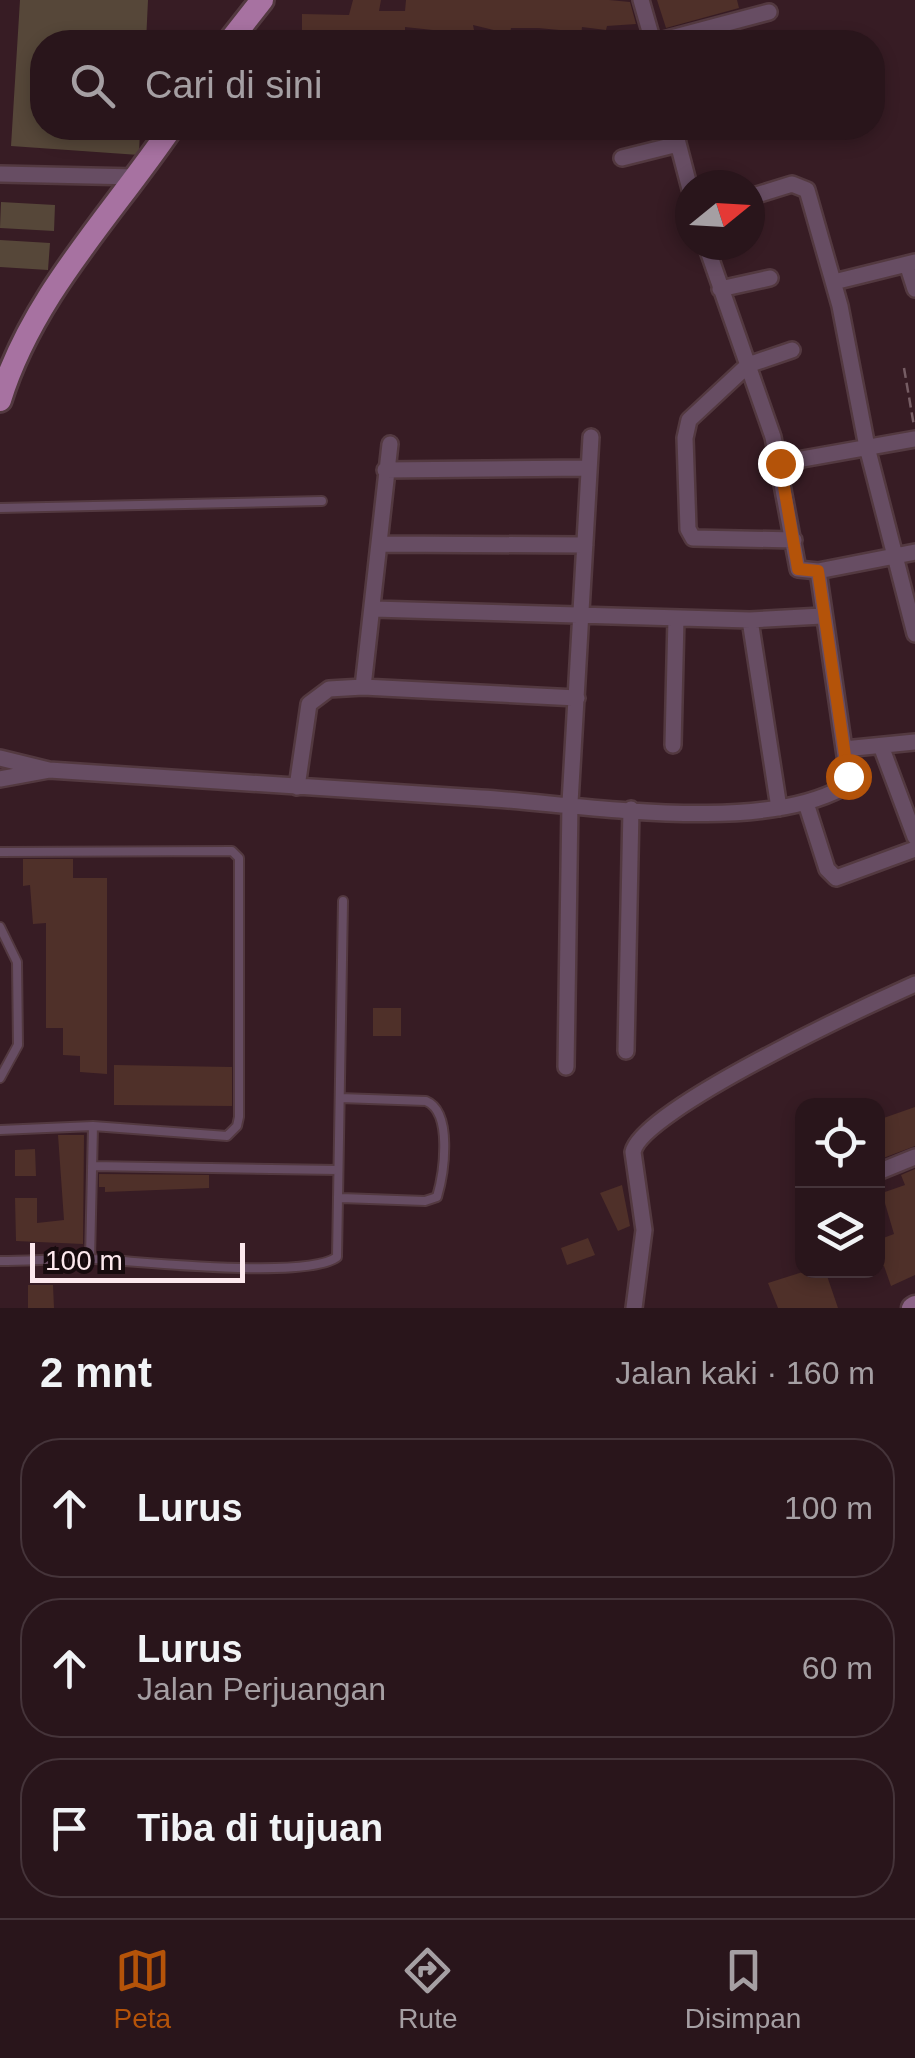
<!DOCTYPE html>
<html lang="id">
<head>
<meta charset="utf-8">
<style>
	body { margin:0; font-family:Arial,sans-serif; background:#311e24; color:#f1f3f6 }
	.controls { position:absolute; right:30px; bottom:30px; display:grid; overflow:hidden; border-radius:20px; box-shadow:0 5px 15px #0003 }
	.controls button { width:90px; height:90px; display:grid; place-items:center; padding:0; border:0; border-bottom:2px solid #45343a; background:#29151b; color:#f1f3f6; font:50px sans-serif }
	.compass { position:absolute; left:675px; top:170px; width:90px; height:90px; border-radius:50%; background:#29151b; box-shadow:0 5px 15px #0003; rotate:72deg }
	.scale { position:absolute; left:30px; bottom:25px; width:215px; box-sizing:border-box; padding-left:10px; border:5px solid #fce8ed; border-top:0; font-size:28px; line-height:35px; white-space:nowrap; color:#fce8ed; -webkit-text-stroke:8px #170b0e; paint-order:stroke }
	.stop { position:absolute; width:30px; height:30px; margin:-22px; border:8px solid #b45309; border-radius:50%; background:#fff }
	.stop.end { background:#b45309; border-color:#fff; box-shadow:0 2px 10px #0008 }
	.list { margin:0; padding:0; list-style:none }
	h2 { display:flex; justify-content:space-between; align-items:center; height:130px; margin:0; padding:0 40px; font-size:42px }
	h2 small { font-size:32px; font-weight:400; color:#a59fa3 }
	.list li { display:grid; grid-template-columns:65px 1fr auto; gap:30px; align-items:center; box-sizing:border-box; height:140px; margin:0 20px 20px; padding:0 20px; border:2px solid #45343a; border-radius:40px }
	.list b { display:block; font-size:38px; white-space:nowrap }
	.list p { margin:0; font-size:32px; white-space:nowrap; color:#a59fa3 }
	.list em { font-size:32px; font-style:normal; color:#a59fa3 }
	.icon { flex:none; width:55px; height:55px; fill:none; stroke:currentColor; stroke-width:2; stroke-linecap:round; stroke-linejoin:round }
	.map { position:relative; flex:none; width:915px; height:1308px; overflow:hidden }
	.search { position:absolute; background:#29151b; box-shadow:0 5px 15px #0003; left:30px; right:30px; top:30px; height:110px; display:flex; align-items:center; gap:25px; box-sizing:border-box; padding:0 35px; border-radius:40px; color:#a59fa3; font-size:38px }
	.sheet { height:610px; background:#29151b }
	nav { display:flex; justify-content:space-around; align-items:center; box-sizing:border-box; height:140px; border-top:2px solid #45343a; background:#29151b; font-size:28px; color:#a59fa3 }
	nav a { display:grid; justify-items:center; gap:5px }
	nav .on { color:#b45309 }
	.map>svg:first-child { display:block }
	.green { fill:#564739 }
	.building { fill:#4f3029 }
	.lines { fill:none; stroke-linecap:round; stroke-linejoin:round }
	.service-casing { stroke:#533940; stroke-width:12 }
	.minor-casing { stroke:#533940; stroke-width:20 }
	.secondary-casing { stroke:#533940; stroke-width:25 }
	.primary-casing { stroke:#533940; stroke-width:28 }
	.path { stroke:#765d64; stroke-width:2.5; stroke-dasharray:10 5; stroke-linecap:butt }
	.service { stroke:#674d63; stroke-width:8 }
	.minor { stroke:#674d63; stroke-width:15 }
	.secondary { stroke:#8b6286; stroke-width:20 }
	.primary { stroke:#a772a1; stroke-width:22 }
	.route { stroke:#b45309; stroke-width:12 }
</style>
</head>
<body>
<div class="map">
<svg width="915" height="1308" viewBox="0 0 915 1308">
	<rect width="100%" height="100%" fill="#371c24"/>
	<path class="green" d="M 20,0 L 148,0 L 146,42 L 42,42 L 42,128 L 140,128 L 139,155 L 11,146 Z
		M 1,202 L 55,205 L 54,231 L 0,228 Z
		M 0,240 L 50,243 L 48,270 L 0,267 Z"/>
	<path class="building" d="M 353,0 L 381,0 L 379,11 L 405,11 L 406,0 L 609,0 L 630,2 L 636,24 L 607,26 L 606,30 L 582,27 L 581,37 L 570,36 L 570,31 L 538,28 L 511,28 L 510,34 L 473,25 L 474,30 L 451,32 L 405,27 L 405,34 L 339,31 L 339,38 L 302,37 L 302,14 L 349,15 Z
		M 657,0 L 737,0 L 739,8 L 666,28 Z
		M 23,859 L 73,859 L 73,878 L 107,878 L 107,1074 L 80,1072 L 80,1056 L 63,1055 L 63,1028 L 46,1028 L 46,923 L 33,924 L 30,885 L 23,886 Z
		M 373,1008 L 401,1008 L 401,1036 L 373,1036 Z
		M 114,1065 L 232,1067 L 232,1106 L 114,1105 Z
		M 915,1107 L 915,1146 L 878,1160 L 878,1120 Z
		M 58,1135 L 84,1135 L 83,1244 L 16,1241 L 15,1198 L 37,1198 L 37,1223 L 64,1220 Z
		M 35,1149 L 36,1176 L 15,1176 L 15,1150 Z
		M 915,1169 L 915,1275 L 891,1286 L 884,1266 L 878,1268 L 878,1240 L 894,1234 L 882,1193 L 905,1185 L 901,1175 Z
		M 99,1174 L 209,1175 L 209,1188 L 105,1192 L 105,1187 L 99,1187 Z
		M 622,1185 L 630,1226 L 618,1231 L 600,1193 Z
		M 588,1238 L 595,1255 L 567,1265 L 561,1248 Z
		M 809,1270 L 825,1270 L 838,1308 L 778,1308 L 768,1283 Z
		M 28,1285 L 53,1285 L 54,1308 L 28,1308 Z"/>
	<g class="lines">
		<g class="service-casing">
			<path id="service" d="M 0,508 L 322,501
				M 0,852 L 232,851 L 239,858 L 239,1117 L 237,1126 L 227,1136 L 93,1126 L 0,1130
				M 0,927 L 17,962 L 18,1045 L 0,1078
				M 340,1098 L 426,1101 C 453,1112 444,1173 437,1197 L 425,1201 L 341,1198
				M 92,1166 L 338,1170
				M 90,1259 L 93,1126
				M 0,1261 C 31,1261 62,1258 93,1259 C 138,1261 307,1280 337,1257 L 343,901"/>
		</g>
		<g class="minor-casing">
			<path id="minor" d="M 641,0 L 653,42
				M 656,42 L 769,12
				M 674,128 L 690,189
				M 675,133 L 695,128
				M 622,158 L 678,144
				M 0,174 L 137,177
				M 750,197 L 792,184 L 807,190 L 840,306 L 867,447 L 915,634
				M 706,245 L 773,437 L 798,569 L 818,571 L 915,552
				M 907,264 L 915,289
				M 834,282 L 915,262
				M 720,289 L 770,278
				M 792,350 L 748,365 L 689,420 L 685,438 L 688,529 L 693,538 L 794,540
				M 780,463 L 915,439
				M 385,470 L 589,468
				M 381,544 L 585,545
				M 374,609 L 750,620 L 822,616
				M 750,620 L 779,808
				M 363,687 L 390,444
				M 673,745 L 676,618
				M 881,746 L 915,837
				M 844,749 L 915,742
				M 0,758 L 49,770 C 193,780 337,789 481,798 C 580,804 756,835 842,788 L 848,776 L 818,571
				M 0,779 L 49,770
				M 297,787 L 309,704 L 329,689 L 363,687 L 577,698
				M 806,803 L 827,869 L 836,878 L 915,849
				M 626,1051 L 631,809
				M 566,1067 L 570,803 L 591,437
				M 878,1172 L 915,1157
				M 634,1308 L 644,1230 L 633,1152 C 641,1110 868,1005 915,984"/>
		</g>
		<g class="secondary-casing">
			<path id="secondary" d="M 912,1308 L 915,1306"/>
		</g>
		<g class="primary-casing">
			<path id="primary" d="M 229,42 L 262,0
				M 0,400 C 32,296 111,216 171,128"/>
		</g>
		<path class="path" d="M 904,368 L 914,426"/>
		<use href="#service" class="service"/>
		<use href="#minor" class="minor"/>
		<use href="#secondary" class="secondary"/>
		<use href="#primary" class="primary"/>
	</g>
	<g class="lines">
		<path class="route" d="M 780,463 L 798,569 L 818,571 L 848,776"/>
	</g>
</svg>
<div class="controls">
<button><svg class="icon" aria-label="locate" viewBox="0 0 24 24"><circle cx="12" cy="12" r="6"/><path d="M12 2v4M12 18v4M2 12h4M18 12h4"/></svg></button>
<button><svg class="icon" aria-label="layers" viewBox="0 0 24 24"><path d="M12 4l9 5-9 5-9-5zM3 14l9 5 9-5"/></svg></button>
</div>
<svg class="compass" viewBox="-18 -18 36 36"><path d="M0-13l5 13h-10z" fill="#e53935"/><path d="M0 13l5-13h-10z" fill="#a59fa3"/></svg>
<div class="scale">100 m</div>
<div class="stop" style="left:848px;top:776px"></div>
<div class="stop end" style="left:780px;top:463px"></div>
<div class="search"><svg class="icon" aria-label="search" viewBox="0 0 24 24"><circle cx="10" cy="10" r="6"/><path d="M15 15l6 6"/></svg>Cari di sini</div>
</div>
<section class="sheet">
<h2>2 mnt<small>Jalan kaki · 160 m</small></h2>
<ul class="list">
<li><svg class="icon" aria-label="ahead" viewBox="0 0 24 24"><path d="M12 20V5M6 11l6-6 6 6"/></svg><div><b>Lurus</b></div><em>100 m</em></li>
<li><svg class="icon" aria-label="ahead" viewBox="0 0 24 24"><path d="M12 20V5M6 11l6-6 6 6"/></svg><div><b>Lurus</b><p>Jalan Perjuangan</p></div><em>60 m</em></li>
<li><svg class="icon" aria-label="arrive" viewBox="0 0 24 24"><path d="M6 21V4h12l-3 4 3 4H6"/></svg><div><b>Tiba di tujuan</b></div></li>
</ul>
</section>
<nav>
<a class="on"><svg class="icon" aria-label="map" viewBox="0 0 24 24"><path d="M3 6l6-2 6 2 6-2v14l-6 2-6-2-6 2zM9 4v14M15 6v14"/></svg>Peta</a>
<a><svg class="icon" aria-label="directions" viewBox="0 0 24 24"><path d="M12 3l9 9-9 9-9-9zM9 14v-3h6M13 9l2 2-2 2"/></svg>Rute</a>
<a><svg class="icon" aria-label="saved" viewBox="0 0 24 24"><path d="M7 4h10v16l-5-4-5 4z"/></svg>Disimpan</a>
</nav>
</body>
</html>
